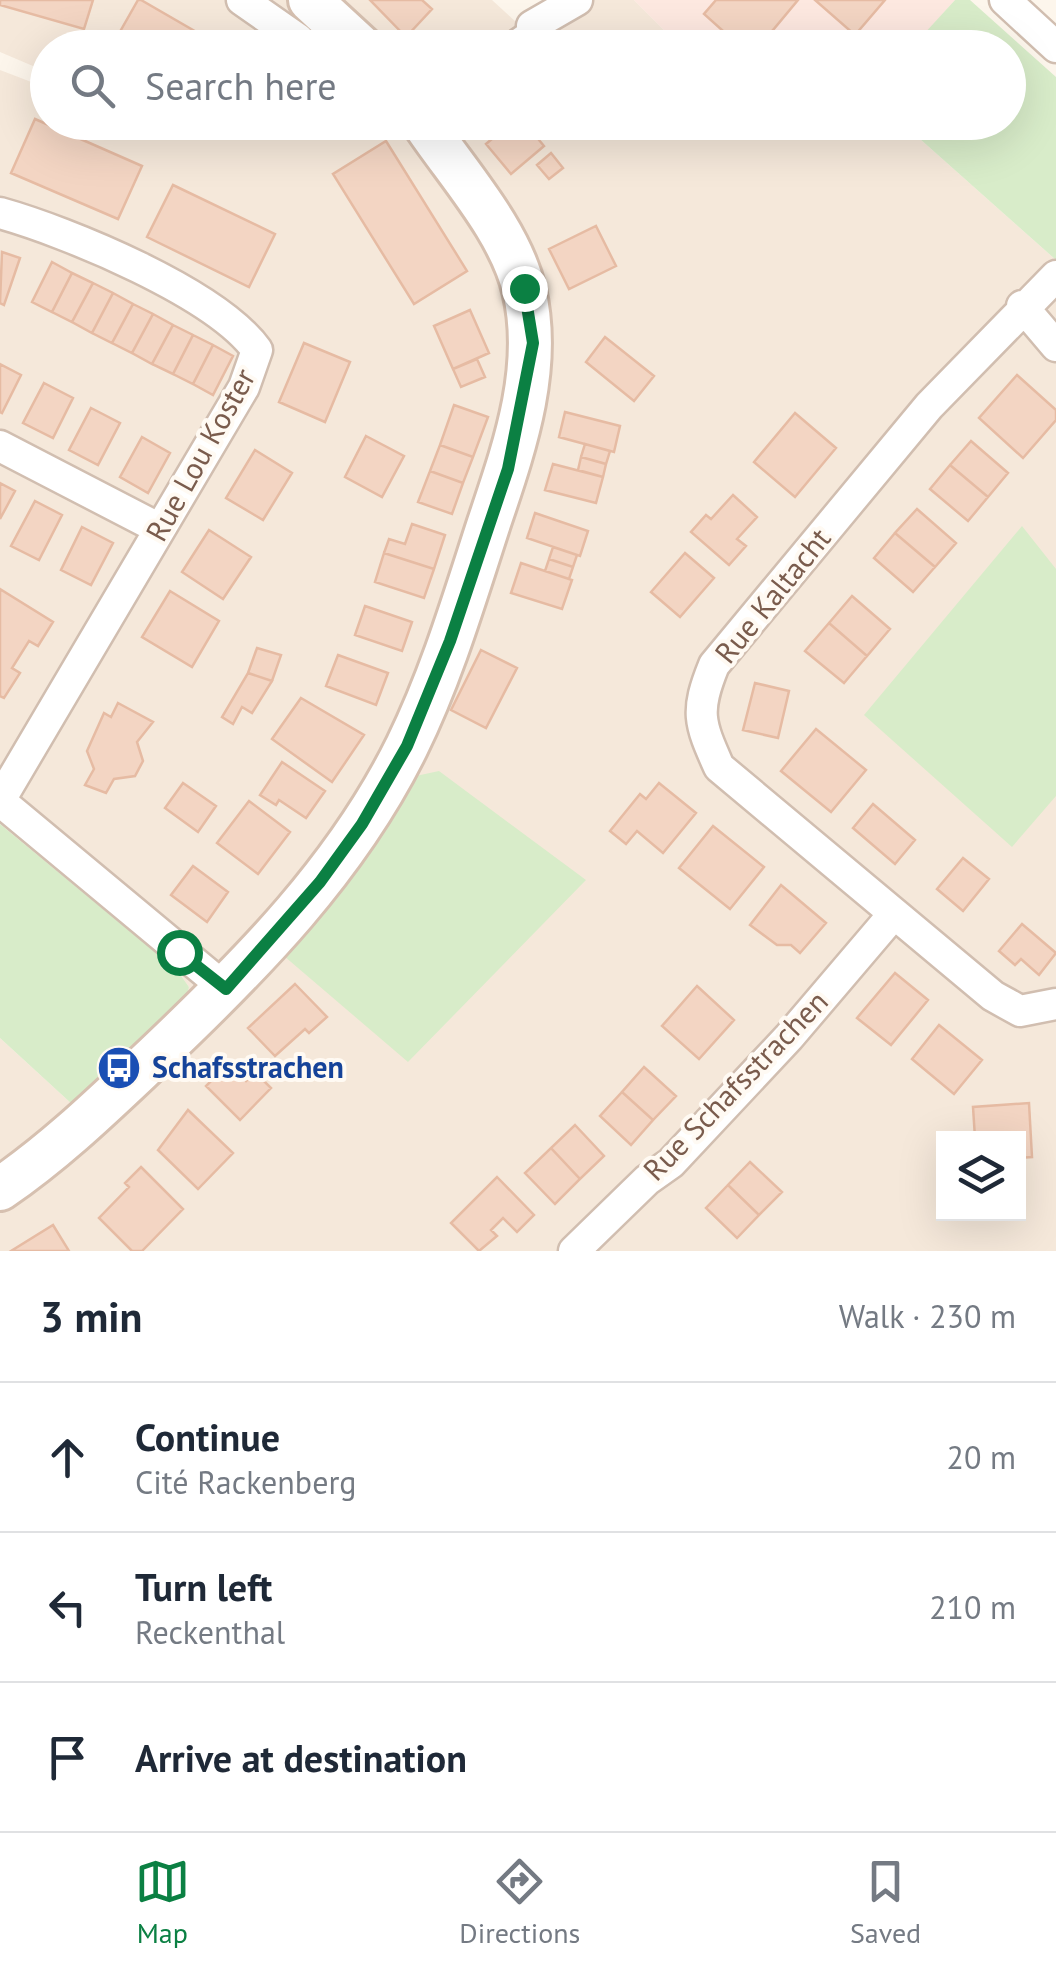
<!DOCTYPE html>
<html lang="en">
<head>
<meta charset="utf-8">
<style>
	body { margin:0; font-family:"PT Sans",sans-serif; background:#f2f2f3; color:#1f2937 }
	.controls { position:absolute; right:30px; bottom:30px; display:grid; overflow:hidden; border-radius:0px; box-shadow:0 10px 40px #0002 }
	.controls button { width:90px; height:90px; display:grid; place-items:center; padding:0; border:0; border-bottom:2px solid #e0e1e3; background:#fff; color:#1f2937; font:50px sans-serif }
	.stop { position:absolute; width:30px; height:30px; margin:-22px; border:8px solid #0b8043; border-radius:50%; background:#fff }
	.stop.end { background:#0b8043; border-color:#fff; box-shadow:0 2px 10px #0008 }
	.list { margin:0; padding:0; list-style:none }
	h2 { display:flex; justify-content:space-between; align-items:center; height:130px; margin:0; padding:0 40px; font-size:42px }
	h2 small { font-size:32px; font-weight:400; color:#747a83 }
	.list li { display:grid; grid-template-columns:65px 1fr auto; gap:30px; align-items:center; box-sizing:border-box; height:150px; padding:0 40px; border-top:2px solid #e0e1e3 }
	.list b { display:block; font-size:38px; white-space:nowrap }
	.list p { margin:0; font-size:32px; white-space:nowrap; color:#747a83 }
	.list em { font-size:32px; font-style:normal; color:#747a83 }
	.icon { flex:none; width:55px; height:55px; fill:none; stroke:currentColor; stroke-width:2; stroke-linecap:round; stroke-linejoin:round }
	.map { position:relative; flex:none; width:1056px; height:1251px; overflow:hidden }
	.search { position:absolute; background:#fff; box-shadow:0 10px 40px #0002; left:30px; right:30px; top:30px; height:110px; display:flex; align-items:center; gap:25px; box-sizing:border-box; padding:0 35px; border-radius:55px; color:#747a83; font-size:38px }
	.sheet { height:580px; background:#fff }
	nav { display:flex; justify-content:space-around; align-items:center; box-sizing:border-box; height:140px; border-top:2px solid #e0e1e3; background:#fff; font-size:28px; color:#747a83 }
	nav a { display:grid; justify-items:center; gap:5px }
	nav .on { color:#0b8043 }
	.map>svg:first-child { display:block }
	.residential { fill:#f5e8da; fill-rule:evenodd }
	.commercial { fill:#fde8e0 }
	.green { fill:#d8ecc9 }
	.building { fill:#f3d5c3; stroke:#e6bba3; stroke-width:2.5 }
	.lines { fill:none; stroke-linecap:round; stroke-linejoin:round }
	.lane-casing { stroke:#d1beb0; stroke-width:20 }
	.street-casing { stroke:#d1beb0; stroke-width:35 }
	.secondary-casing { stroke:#d6c0b0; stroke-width:48 }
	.lane { stroke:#fff; stroke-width:15 }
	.street { stroke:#fff; stroke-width:30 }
	.secondary { stroke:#fff; stroke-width:42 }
	.route { stroke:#0b8043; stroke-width:12 }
	.labels { text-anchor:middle; stroke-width:8; stroke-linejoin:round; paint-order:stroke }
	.street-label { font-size:30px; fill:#7a5c4d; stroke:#fffaf3 }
	.transit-label { font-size:30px; font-weight:bold; fill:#164399; stroke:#fffaf3; text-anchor:start }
</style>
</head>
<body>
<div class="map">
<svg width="1056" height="1251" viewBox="0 0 1056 1251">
	<rect width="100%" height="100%" fill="#fdf6ec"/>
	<path class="residential" d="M 0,0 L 492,0 L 516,22 L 555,0 L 634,0 L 681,47 L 48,48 L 47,72 L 0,52 Z
		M 0,70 L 47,88 L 48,122 L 902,123 L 1056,260 L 1056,1251 L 0,1251 L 0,1038 L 73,1105 L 189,987 L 177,970 L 0,824 ZM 944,1138 L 1018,1138 L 1018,1214 L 944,1214 Z"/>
	<path class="commercial" d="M 634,0 L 955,0 L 912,48 L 681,47 Z"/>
	<path class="green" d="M 955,0 L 970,0 L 1056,77 L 1056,260 L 902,123 L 1008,122 L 1008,48 L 912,47 Z
		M 1022,526 L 1056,569 L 1056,796 L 1012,847 L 864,715 Z
		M 439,771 L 586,880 L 408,1062 L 284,956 L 411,777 Z
		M 0,824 L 177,970 L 189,987 L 183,1006 L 73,1105 L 0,1038 Z"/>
	<path class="building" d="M 0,0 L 93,0 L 84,29 L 0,5 Z
		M 138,0 L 141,0 L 224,48 L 120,48 L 113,44 Z
		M 370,0 L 422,0 L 432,9 L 406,37 Z
		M 716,0 L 798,0 L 758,48 L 742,48 L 704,14 Z
		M 815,0 L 885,0 L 855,35 Z
		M 35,119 L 142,166 L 118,219 L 11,173 Z
		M 480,122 L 524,122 L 544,146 L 511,174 L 486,144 L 493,138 Z
		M 386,141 L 467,271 L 414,304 L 333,174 Z
		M 551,153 L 563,168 L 549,179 L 537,165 Z
		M 173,185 L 275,234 L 249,287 L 147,237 Z
		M 596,226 L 616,266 L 569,289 L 549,249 Z
		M 2,252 L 20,258 L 4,305 L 0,303 Z
		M 52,262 L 72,273 L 52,312 L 32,302 Z
		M 72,273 L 93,283 L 72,322 L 52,312 Z
		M 93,283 L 113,293 L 92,333 L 72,322 Z
		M 113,293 L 133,304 L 112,343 L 92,333 Z
		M 133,304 L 153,314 L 132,353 L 112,343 Z
		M 470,310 L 489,353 L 453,369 L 434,326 Z
		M 153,314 L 173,325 L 152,364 L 132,353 Z
		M 173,325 L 193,335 L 173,374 L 152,364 Z
		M 193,335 L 213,345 L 193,384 L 173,374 Z
		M 605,337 L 654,376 L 634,401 L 586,362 Z
		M 304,343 L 350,362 L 325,422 L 279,402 Z
		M 213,345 L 233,356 L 213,395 L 193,384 Z
		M 477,359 L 485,377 L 461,387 L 453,369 Z
		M 0,364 L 21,375 L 2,413 L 0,412 Z
		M 1017,375 L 1056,410 L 1056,420 L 1023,458 L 979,418 Z
		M 44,383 L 73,398 L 53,438 L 23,423 Z
		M 454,405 L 488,417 L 473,457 L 440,445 Z
		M 91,408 L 120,423 L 98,465 L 69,450 Z
		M 565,412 L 620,426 L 614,452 L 559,437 Z
		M 795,413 L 836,448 L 795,497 L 754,462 Z
		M 366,436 L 404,456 L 382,497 L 345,477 Z
		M 142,437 L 170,453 L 148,493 L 120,477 Z
		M 971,441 L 1008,473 L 988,497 L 950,465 Z
		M 585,444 L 610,451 L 606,464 L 581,457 Z
		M 440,445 L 473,457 L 463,483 L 430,471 Z
		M 255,450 L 292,473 L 263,520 L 226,498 Z
		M 581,457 L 606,464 L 603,477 L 578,470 Z
		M 553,464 L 603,477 L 596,503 L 545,490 Z
		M 950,465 L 988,497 L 968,521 L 930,489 Z
		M 430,471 L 463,483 L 452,514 L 418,502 Z
		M 0,483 L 15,491 L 0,519 Z
		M 733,495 L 757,517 L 737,539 L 746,546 L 729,565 L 691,532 L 706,515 L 711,519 Z
		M 35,501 L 62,515 L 39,560 L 11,546 Z
		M 917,509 L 956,543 L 935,567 L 895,533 Z
		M 535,513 L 588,531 L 580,556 L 527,538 Z
		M 412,524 L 445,535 L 434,569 L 384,553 L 389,539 L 405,544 Z
		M 82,527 L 113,543 L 91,585 L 61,570 Z
		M 209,530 L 251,557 L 223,599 L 182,572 Z
		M 895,533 L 935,567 L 913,592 L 874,558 Z
		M 553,547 L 577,555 L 573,567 L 549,559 Z
		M 384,553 L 434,569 L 424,598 L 375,582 Z
		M 685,553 L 714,578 L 680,617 L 651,592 Z
		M 549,559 L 573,567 L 569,579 L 545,571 Z
		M 521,563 L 572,580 L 562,609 L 511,593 Z
		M 0,589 L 53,622 L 38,646 L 29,641 L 12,668 L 20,673 L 4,698 L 0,696 Z
		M 170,591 L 219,621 L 192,667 L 142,637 Z
		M 852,596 L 890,629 L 867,656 L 829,623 Z
		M 365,606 L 412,622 L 402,651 L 355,635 Z
		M 829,623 L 867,656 L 844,683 L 805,651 Z
		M 257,648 L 281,655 L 272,681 L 248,673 Z
		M 481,650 L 517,668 L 486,728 L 451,710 Z
		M 338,655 L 388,673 L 376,705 L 326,686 Z
		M 248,673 L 272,681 L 252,713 L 242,707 L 233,724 L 222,717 Z
		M 755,683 L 789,691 L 778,738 L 743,730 Z
		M 301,698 L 364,735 L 332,782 L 272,739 Z
		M 118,703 L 153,722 L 137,742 L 143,761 L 135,776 L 114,779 L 106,793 L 85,785 L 94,769 L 87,751 L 104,713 L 111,717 Z
		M 816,729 L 866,770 L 831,812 L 781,771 Z
		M 282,762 L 325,791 L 306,818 L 279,800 L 276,805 L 260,795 Z
		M 183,783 L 216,806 L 198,832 L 165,808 Z
		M 659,783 L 696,813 L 663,853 L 637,831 L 626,844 L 610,831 L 640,794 L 646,799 Z
		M 249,801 L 290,832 L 258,874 L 217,843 Z
		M 873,804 L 915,840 L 895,864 L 853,828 Z
		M 713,826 L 764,867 L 730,909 L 679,868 Z
		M 963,858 L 989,879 L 963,911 L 937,889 Z
		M 193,866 L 228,892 L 207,922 L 171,895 Z
		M 781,885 L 826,923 L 800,953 L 791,945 L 777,945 L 750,925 Z
		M 1022,924 L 1056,953 L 1039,975 L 1021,959 L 1015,965 L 999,951 Z
		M 895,973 L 928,1000 L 891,1045 L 857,1018 Z
		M 295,984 L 327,1017 L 309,1033 L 305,1029 L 275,1056 L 248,1028 Z
		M 697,986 L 734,1020 L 699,1059 L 662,1026 Z
		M 939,1025 L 982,1060 L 954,1094 L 912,1059 Z
		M 228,1064 L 246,1081 L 255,1072 L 271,1088 L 240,1120 L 206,1086 Z
		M 644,1067 L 676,1096 L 653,1120 L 622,1092 Z
		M 622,1092 L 653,1120 L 631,1145 L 600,1116 Z
		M 1029,1103 L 1032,1157 L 1018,1158 L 1018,1138 L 975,1138 L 973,1107 Z
		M 188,1110 L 233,1153 L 198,1189 L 158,1150 Z
		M 575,1125 L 604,1156 L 580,1179 L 551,1148 Z
		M 551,1148 L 580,1179 L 555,1204 L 525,1173 Z
		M 750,1162 L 782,1192 L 759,1215 L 728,1185 Z
		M 141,1167 L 183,1209 L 142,1251 L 132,1251 L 99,1218 L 129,1187 L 125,1183 Z
		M 497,1177 L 534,1215 L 517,1232 L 503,1218 L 491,1230 L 497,1236 L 479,1251 L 451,1223 Z
		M 728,1185 L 759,1215 L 737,1238 L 706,1208 Z
		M 53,1225 L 69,1251 L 11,1251 Z"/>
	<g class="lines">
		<g class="lane-casing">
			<path id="lane" d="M 500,48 L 532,26"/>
		</g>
		<g class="street-casing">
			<path id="street" d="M 242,0 L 298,39 L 299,48
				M 1005,0 L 1056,47
				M 532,26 L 577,0
				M 0,213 C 68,232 216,293 257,350 L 244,387 L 0,800
				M 1056,276 L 929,406 L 714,665 C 695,712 699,722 719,767 L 993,996 L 1020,1011 L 1056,1004
				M 1022,306 L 1056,346
				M 0,446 L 160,529
				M 0,801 L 226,989
				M 574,1251 L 647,1180 L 671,1163 L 789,1037 L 892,916"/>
		</g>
		<g class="secondary-casing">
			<path id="secondary" d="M 310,0 L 362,48
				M 0,1189 C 57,1150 105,1103 155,1056 C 252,964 347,868 407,746 C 441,677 464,600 488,526 C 513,451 543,370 524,290 C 510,230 457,173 423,122"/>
		</g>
		<use href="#lane" class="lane"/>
		<use href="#street" class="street"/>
		<use href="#secondary" class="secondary"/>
	</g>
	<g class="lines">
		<path class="route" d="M 179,952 L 226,989 L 320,882 L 362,824 L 407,746 L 450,641 L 508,469 L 533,343 L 524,288"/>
	</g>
	<defs>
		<g id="bus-disc" transform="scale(2.25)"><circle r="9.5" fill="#1a4fb4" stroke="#fffaf3"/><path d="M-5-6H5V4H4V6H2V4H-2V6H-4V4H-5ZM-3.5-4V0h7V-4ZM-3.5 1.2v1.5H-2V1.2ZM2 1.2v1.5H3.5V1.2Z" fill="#fff"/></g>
	</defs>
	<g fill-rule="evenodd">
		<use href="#bus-disc" x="119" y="1068"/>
	</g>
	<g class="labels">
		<g class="street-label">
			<text transform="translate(201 455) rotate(-61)" y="10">Rue Lou Koster</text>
			<text transform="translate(773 596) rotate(-51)" y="10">Rue Kaltacht</text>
			<text transform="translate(736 1086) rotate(-46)" y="10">Rue Schafsstrachen</text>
		</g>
		<g class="transit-label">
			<text x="152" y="1078">Schafsstrachen</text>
		</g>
	</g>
</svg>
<div class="controls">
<button><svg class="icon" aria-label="layers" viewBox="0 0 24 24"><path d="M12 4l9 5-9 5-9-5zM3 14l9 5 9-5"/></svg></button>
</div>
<div class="stop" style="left:179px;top:952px"></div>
<div class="stop end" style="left:524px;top:288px"></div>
<div class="search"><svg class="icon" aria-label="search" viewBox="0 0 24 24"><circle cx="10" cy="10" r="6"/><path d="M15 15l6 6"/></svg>Search here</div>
</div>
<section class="sheet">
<h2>3 min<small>Walk · 230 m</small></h2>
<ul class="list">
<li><svg class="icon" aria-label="ahead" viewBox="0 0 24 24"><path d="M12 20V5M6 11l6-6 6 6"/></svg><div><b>Continue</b><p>Cité Rackenberg</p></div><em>20 m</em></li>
<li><svg class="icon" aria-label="left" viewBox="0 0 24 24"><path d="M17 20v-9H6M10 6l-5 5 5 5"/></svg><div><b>Turn left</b><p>Reckenthal</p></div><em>210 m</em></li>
<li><svg class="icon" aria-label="arrive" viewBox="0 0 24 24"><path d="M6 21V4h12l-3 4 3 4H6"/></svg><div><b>Arrive at destination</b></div></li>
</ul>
</section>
<nav>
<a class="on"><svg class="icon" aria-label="map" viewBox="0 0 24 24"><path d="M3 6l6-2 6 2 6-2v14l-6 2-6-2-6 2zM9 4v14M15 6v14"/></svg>Map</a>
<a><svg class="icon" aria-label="directions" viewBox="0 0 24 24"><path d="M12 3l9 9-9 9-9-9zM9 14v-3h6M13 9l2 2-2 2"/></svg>Directions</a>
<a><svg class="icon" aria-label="saved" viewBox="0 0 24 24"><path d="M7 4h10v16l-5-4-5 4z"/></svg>Saved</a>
</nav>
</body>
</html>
